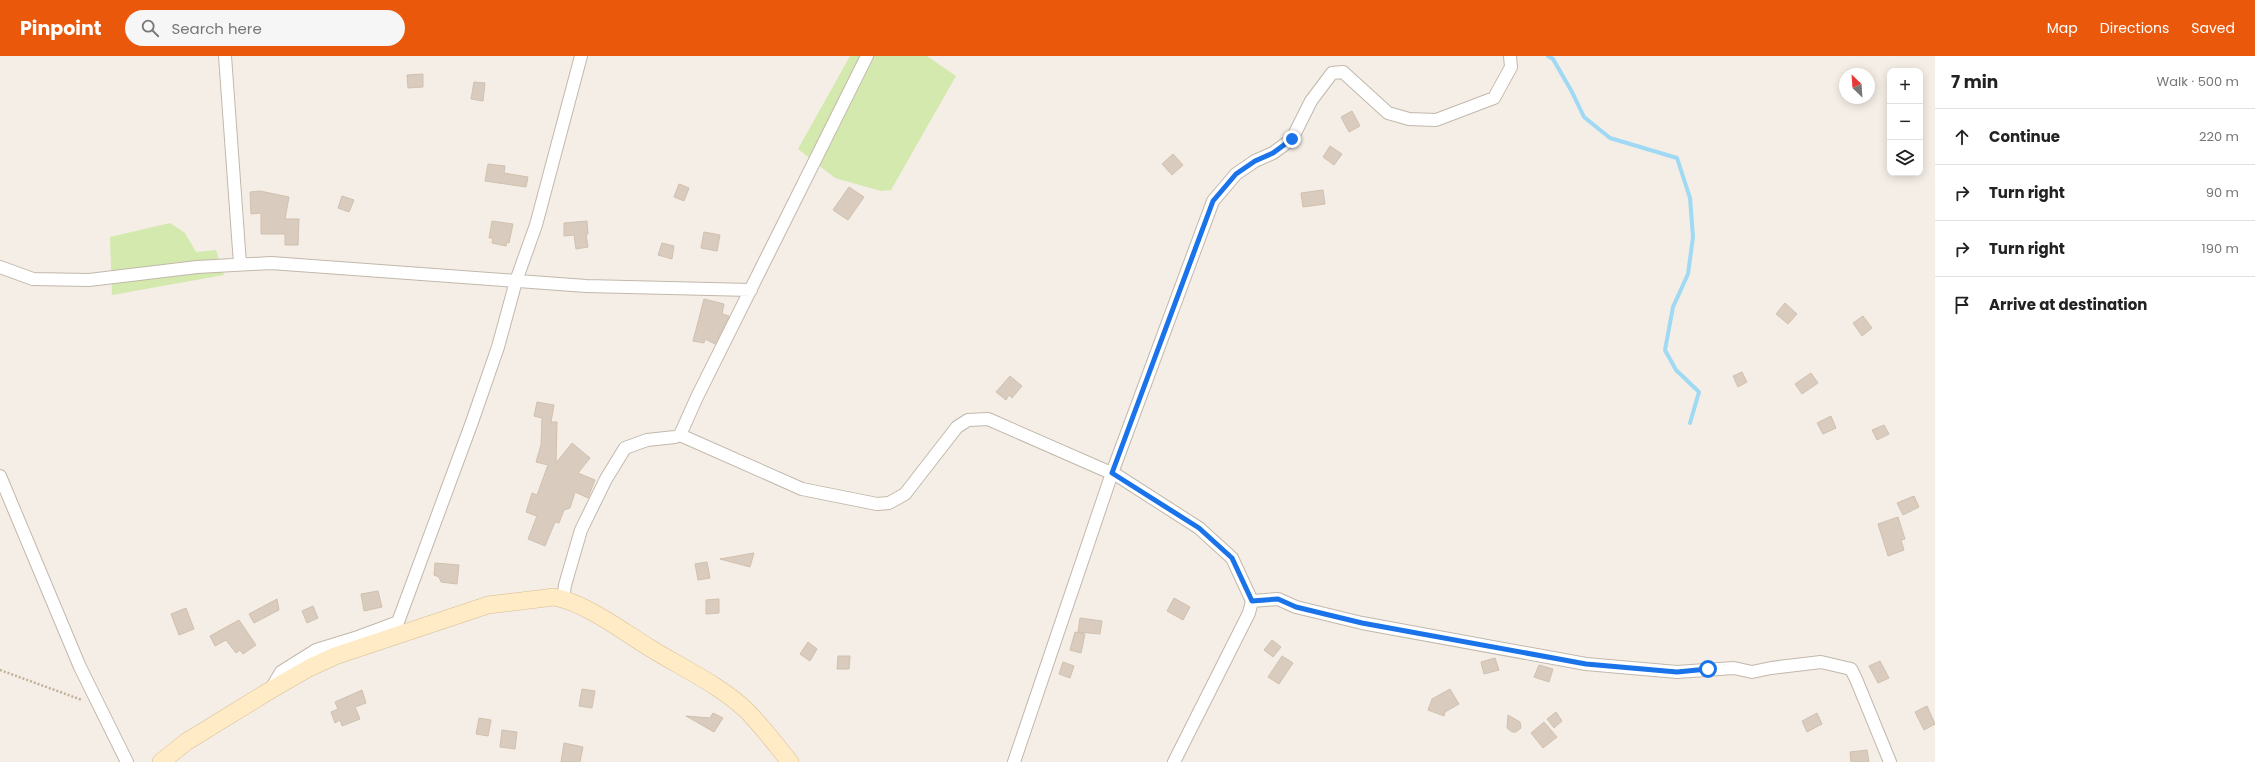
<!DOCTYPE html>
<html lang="en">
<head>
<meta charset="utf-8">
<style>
	body { margin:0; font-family:Poppins,sans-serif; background:#f6f6f6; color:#222 }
	.controls { position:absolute; right:12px; top:12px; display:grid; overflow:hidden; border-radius:8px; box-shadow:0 2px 10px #0003 }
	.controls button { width:36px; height:36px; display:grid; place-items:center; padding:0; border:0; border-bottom:1px solid #e0e0e0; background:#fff; color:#222; font:20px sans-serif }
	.compass { position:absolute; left:1839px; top:12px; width:36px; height:36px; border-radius:50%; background:#fff; box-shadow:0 2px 10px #0003; rotate:335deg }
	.stop { position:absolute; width:12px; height:12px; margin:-9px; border:3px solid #1a73e8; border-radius:50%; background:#fff }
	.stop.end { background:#1a73e8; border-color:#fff; box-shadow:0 1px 4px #0008 }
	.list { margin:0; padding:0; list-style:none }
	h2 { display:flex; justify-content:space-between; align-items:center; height:52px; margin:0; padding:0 16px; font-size:17px }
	h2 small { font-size:13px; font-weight:400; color:#767676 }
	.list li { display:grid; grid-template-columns:26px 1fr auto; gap:12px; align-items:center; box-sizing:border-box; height:56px; padding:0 16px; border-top:1px solid #e0e0e0 }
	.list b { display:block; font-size:15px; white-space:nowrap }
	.list em { font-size:13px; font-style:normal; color:#767676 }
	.icon { flex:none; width:22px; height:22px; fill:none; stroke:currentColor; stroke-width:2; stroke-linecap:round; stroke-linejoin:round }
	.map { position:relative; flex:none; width:1935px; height:706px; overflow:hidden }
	header { display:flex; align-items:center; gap:24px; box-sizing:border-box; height:56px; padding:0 20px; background:#ea580c; color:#fff }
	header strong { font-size:19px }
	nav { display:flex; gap:22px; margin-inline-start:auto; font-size:14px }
	.search { width:280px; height:36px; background:#f6f6f6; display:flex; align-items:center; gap:10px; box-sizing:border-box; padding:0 14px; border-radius:22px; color:#767676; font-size:15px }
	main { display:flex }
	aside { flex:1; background:#fff }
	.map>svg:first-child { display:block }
	.green { fill:#d4e9ad }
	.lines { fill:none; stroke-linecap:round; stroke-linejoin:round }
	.stream { stroke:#a0d9f3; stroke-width:4 }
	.building { fill:#d9ccbe; stroke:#d1c0ae }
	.street-casing { stroke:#c2b8ab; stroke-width:14 }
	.secondary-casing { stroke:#d5be94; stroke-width:18 }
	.path { stroke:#c2af99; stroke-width:2.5; stroke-dasharray:2 2; stroke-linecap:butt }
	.street { stroke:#fff; stroke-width:12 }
	.secondary { stroke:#ffebc5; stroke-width:17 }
	.route { stroke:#1a73e8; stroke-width:5 }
</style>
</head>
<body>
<header>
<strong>Pinpoint</strong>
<div class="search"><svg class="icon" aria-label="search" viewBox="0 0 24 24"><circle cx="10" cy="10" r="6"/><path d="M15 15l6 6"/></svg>Search here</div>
<nav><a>Map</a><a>Directions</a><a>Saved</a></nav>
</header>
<main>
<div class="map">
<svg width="1935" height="706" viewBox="0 0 1935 706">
	<rect width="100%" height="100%" fill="#f4eee6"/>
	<path class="green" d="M 850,0 L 927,0 L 956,20 L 891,134 L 881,135 L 835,122 L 798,93 Z
		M 170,167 L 185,177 L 196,196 L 216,194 L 224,219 L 112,239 L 110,181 Z"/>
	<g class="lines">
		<path class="stream" d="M 1548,0 L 1553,3 L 1572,36 L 1584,61 L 1610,82 L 1677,102 L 1690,142 L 1693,181 L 1688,218 L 1673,251 L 1665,294 L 1676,314 L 1699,336 L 1690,367"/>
	</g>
	<path class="building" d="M 423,18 L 423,31 L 408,32 L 407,19 Z
		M 474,26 L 485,27 L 483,45 L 471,43 Z
		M 1352,55 L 1360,70 L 1349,76 L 1341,61 Z
		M 1330,90 L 1342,98 L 1334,109 L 1323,101 Z
		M 1173,98 L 1183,109 L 1172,119 L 1162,108 Z
		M 488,108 L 505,110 L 504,117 L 528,121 L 526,131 L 485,125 Z
		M 679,128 L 689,132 L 684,145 L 674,141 Z
		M 849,131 L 864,141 L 848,164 L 833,154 Z
		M 1323,134 L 1325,148 L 1303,151 L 1301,137 Z
		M 260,135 L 289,141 L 285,163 L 299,163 L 298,189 L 285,189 L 285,178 L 261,178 L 261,157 L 251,158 L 250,136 Z
		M 342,140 L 354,144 L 349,156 L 338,152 Z
		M 492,165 L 513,168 L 509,187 L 507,186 L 506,190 L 492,187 L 493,182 L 489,182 Z
		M 587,165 L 588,178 L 586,178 L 588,191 L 576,193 L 574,179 L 564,180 L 564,167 Z
		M 704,176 L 720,179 L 717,195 L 701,192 Z
		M 662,187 L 674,190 L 672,203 L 658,199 Z
		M 704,243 L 724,248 L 722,258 L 729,260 L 715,288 L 705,283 L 704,287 L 693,285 Z
		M 1785,247 L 1797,258 L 1788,268 L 1776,258 Z
		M 1863,260 L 1872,272 L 1862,280 L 1853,267 Z
		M 1742,316 L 1747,326 L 1738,331 L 1733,320 Z
		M 1811,317 L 1818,327 L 1802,338 L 1795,328 Z
		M 1010,320 L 1022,330 L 1012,342 L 1009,339 L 1006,344 L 996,336 Z
		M 537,346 L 554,349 L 551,366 L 557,366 L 556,407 L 572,387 L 590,402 L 578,417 L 595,424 L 588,442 L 575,436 L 570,452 L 564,454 L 559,467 L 555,466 L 545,490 L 528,483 L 537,460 L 526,456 L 532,437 L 537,439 L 548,409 L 536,406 L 541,389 L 542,362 L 534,360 Z
		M 1831,360 L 1836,372 L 1823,378 L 1817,367 Z
		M 1884,369 L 1889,378 L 1877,384 L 1872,374 Z
		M 1914,440 L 1919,451 L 1903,459 L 1897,447 Z
		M 1898,461 L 1905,483 L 1901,484 L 1904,494 L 1888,500 L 1878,468 Z
		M 754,497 L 750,511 L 720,503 Z
		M 707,506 L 710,522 L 698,524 L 695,508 Z
		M 435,507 L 459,509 L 457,528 L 441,526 L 439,521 L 434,519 Z
		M 378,535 L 382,551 L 364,555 L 361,538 Z
		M 1174,542 L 1190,551 L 1183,564 L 1167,555 Z
		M 277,543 L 279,554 L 254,567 L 249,558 Z
		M 719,543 L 719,557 L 706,558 L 706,544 Z
		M 313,550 L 318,562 L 307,567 L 302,555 Z
		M 186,552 L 194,573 L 179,579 L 171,558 Z
		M 1080,562 L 1102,565 L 1100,578 L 1078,576 Z
		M 239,564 L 256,589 L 243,598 L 240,594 L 236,597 L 226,584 L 215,590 L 210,580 Z
		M 1075,576 L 1085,578 L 1081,597 L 1070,594 Z
		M 1272,584 L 1281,591 L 1273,601 L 1264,594 Z
		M 808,586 L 817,593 L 810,605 L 800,598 Z
		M 838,600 L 850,600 L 849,613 L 837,613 Z
		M 1282,600 L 1293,607 L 1279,628 L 1268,621 Z
		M 1495,602 L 1499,614 L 1484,618 L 1481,606 Z
		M 1880,605 L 1889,622 L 1878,627 L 1869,610 Z
		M 1063,606 L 1074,610 L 1070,622 L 1059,618 Z
		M 1539,609 L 1553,613 L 1549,626 L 1534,621 Z
		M 582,633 L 595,635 L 592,652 L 579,650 Z
		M 1450,633 L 1459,648 L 1445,656 L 1444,660 L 1428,654 L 1432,643 Z
		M 362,634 L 366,647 L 355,651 L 360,663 L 342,670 L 340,664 L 335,667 L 331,656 L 338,653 L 335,646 Z
		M 1927,650 L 1935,668 L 1924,674 L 1915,656 Z
		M 1556,656 L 1562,665 L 1554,672 L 1547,663 Z
		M 713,657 L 723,662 L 714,676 L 686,660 L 710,662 Z
		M 1817,657 L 1822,668 L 1807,676 L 1802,665 Z
		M 1508,659 L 1520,666 L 1521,672 L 1516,676 L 1512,676 L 1507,672 Z
		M 479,662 L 491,664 L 488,680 L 476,678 Z
		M 1544,666 L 1557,681 L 1543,692 L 1531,677 Z
		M 502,674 L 517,676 L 515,693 L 500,691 Z
		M 564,687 L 583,691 L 580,706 L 561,706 Z
		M 1867,694 L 1869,706 L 1851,706 L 1850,696 Z"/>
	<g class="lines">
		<g class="street-casing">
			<path id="street" d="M 225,0 L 240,208
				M 0,211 L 33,223 L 89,224 L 197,211 L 271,207 L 586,230 L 751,234
				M 680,379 L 802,433 L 877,448 L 889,447 L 905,438 L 957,371 L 968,364 L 988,363 L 1118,420 L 1199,472 L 1232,502 L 1252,545
				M 0,420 L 80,611 L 127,706
				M 563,543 L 565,529 L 581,474 L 606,423 L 625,392 L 647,384 L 675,381 L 680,379 L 697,341 L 867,0
				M 271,633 L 281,616 L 316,594 L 355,582 L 398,566 L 472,366 L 498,291 L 516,225 L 536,169 L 581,0
				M 1014,706 L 1112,417 L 1213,145 L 1236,118 L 1255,105 L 1273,97 L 1292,83 L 1311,45 L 1332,17 L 1343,16 L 1388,57 L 1409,63 L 1436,64 L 1494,42 L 1511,11 L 1510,0
				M 1174,706 L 1249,557 L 1252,545 L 1278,543 L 1296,551 L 1362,567 L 1586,608 L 1677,616 L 1734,612 L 1752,616 L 1771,612 L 1821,606 L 1851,613 L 1856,623 L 1890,706"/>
		</g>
		<g class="secondary-casing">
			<path id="secondary" d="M 161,706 L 186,686 L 269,635 L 309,612 L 335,600 L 488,549 L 554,541 C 586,547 622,575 650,592 C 682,612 720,629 747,655 C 762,670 776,689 790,706"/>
		</g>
		<path class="path" d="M 0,614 L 82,644"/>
		<use href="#street" class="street"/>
		<use href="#secondary" class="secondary"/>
	</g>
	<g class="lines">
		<path class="route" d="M 1292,83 L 1273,97 L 1255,105 L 1236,118 L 1213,145 L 1112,417 L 1199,472 L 1232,502 L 1252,545 L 1278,543 L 1296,551 L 1362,567 L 1586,608 L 1677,616 L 1708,613"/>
	</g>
</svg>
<div class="controls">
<button>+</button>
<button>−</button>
<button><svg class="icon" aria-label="layers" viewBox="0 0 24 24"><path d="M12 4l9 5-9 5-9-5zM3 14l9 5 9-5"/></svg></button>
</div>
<svg class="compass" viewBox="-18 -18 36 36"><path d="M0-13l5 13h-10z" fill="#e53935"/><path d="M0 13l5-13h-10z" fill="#767676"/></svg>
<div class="stop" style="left:1708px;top:613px"></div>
<div class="stop end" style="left:1292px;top:83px"></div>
</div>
<aside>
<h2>7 min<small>Walk · 500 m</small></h2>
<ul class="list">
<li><svg class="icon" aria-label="ahead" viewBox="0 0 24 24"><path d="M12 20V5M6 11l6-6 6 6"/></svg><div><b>Continue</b></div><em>220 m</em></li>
<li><svg class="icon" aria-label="right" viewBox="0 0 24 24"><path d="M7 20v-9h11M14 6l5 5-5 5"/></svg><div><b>Turn right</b></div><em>90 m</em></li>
<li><svg class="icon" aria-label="right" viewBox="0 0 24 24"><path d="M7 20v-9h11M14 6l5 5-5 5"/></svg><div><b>Turn right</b></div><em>190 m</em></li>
<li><svg class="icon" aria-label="arrive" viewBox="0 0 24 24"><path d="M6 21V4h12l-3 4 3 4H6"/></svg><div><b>Arrive at destination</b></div></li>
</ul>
</aside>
</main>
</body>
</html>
